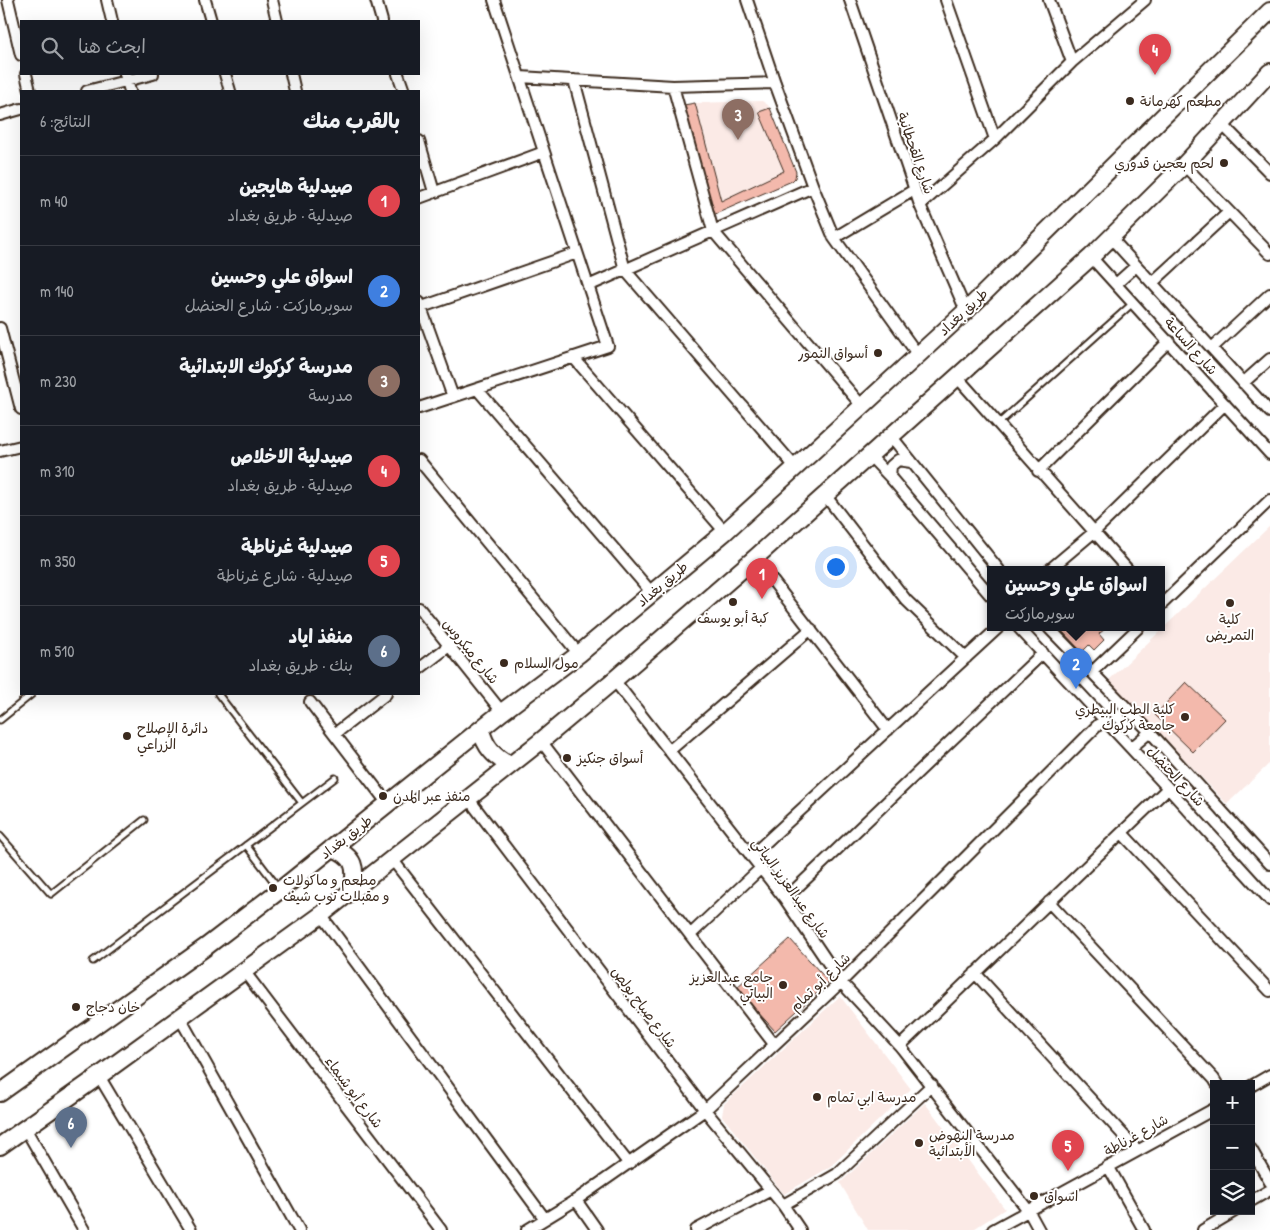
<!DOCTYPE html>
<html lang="ar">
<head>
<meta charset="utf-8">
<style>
	body { margin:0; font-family:"Patrick Hand","Playpen Sans Arabic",sans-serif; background:#20242c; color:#f1f3f6; direction:rtl }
	.controls { position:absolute; right:15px; bottom:15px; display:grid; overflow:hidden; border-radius:0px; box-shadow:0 5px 20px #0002 }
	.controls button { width:45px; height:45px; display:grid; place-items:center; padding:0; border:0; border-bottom:1px solid #363941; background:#171b24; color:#f1f3f6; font:25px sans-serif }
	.you { position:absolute; left:835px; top:566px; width:18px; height:18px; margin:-12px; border:4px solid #fff; border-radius:50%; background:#1a73e8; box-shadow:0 0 0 8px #1a73e833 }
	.badge { display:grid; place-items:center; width:32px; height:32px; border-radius:50%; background:#0b8043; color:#fff; font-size:16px; font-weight:700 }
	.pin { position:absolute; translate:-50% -41px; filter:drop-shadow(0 1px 2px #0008) }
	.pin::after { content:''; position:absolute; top:26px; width:18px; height:15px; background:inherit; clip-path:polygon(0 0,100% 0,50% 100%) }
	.popup { position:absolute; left:987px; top:566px; width:178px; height:65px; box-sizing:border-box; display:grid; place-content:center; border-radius:0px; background:#171b24; filter:drop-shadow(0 1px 4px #0005); font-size:16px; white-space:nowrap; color:#9ea1a6 }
	.popup b { font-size:19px; color:#f1f3f6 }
	.popup::after { content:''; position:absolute; left:50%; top:100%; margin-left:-10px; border:10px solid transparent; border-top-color:#171b24 }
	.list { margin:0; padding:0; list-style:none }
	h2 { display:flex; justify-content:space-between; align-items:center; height:65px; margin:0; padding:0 20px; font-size:21px }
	h2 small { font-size:16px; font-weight:400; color:#9ea1a6 }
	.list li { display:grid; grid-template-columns:32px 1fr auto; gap:15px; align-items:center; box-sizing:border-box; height:90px; padding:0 20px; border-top:1px solid #363941 }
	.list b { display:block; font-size:19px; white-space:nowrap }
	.list p { margin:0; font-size:16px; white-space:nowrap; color:#9ea1a6 }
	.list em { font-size:16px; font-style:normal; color:#9ea1a6 }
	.icon { flex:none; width:28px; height:28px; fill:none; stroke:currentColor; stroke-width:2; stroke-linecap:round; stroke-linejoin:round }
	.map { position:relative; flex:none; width:1270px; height:1230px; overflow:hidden; direction:ltr }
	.search { position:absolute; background:#171b24; box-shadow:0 5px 20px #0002; left:20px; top:20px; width:400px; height:55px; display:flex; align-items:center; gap:12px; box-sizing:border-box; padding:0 18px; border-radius:0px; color:#9ea1a6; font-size:19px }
	.panel { position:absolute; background:#171b24; box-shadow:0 5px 20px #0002; left:20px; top:90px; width:400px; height:605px; border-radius:0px; direction:rtl }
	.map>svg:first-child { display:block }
	.built { fill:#fbeae6 }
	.building { fill:#f3b9ac; stroke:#3b2a1e }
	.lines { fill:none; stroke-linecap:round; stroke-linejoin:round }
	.lane-casing { stroke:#3b2a1e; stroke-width:9 }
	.street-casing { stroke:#3b2a1e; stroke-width:14 }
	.primary-casing { stroke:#3b2a1e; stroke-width:20 }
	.lane { stroke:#fff; stroke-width:5 }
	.street { stroke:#fff; stroke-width:10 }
	.primary { stroke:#fff; stroke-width:16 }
	.poi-dot { fill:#3b2a1e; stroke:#fff; stroke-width:2 }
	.labels { text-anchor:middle; stroke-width:4; stroke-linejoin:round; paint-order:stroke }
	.poi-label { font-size:14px; fill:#3b2a1e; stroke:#fff; text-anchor:start }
	.street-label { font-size:14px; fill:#3b2a1e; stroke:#fff }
</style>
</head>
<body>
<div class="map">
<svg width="1270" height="1230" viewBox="0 0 1270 1230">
	<rect width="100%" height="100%" fill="#fff"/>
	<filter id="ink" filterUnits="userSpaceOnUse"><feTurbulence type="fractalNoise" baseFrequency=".02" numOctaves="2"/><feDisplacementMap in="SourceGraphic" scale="10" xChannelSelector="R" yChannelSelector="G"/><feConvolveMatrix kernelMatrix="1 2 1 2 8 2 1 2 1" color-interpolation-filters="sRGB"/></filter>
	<g filter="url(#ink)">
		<path class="built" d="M 762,101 L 768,105 L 796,172 L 796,176 L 792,181 L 713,215 L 684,105 L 695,103 Z
			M 1270,526 L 1270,763 L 1227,804 L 1109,680 Z
			M 840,996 L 911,1089 L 830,1167 L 784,1194 L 722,1116 L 724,1104 Z
			M 925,1103 L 1005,1209 L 972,1230 L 868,1230 L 840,1183 Z"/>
		<path class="building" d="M 695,103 L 721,201 L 784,171 L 759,112 L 770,108 L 796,172 L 795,178 L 792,181 L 713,215 L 684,105 Z
			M 1059,628 L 1106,628 L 1099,634 L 1104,640 L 1094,650 L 1089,645 L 1082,652 Z
			M 1186,682 L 1225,719 L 1193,752 L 1155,715 Z
			M 790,939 L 829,982 L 775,1031 L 736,988 Z"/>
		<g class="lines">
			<g class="lane-casing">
				<path id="lane" d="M 998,424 L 1133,303
					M 218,694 L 302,803
					M 0,720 L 32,694
					M 0,836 L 51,894 L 144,820
					M 246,845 L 278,887
					M 93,961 L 335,778"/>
			</g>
			<g class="street-casing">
				<path id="street" d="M 8,0 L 21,55
					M 107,0 L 112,21
					M 205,0 L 211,21
					M 272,0 L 277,21
					M 376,0 L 382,21
					M 747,0 L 775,83 L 813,187 L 834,238 L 918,355
					M 850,0 L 920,205 L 966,311
					M 946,0 L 995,139
					M 1049,0 L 1072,62
					M 26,74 L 30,91
					M 125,74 L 130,91
					M 225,74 L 230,91
					M 291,74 L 295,91
					M 398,74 L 404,91
					M 520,77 L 673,86 L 775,83
					M 574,80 L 625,270 L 796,468
					M 673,86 L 713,231 L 862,406
					M 87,91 L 153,74
					M 0,115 L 21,109
					M 1222,124 L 1270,173
					M 419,141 L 434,192
					M 1184,165 L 1270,254
					M 419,198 L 544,152
					M 920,205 L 995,139 L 1072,62 L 1145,0
					M 834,238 L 914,190
					M 1111,238 L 1270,412
					M 1091,257 L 1270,454
					M 1152,283 L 1229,212
					M 1116,284 L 1136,266
					M 588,286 L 813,187
					M 419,302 L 453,397
					M 419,308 L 577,253
					M 0,328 L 21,409
					M 1212,348 L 1270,294
					M 573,357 L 725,532
					M 957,377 L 1128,570
					M 1243,383 L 1270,359
					M 477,389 L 652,593
					M 419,408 L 608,346 L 494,0
					M 891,436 L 999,570
					M 0,451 L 21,446
					M 870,456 L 890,477 L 991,596
					M 419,460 L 579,654
					M 1038,471 L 1169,341
					M 890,477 L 891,466 L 898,460 L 911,462
					M 825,495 L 906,600 L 966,658
					M 755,558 L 888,730
					M 1049,570 L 1094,532 L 1225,404
					M 1161,605 L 1270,500
					M 419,608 L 502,712
					M 1019,628 L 1168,788 L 1270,900
					M 1049,628 L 1150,732 L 1270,864
					M 419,669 L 449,646
					M 1092,672 L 1138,628
					M 614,680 L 785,899 L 841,982 L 900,1046 L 1028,1210 L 1039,1230
					M 310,702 L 388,804
					M 336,733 L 386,694
					M 541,741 L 774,1044
					M 1131,748 L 1150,732
					M 669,751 L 811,629
					M 468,798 L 705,1110 L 783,1205 L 800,1230
					M 1122,833 L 1270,991
					M 751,856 L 998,628
					M 392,859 L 629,1164
					M 785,899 L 1043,653
					M 1049,902 L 1214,1079 L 1217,1084
					M 321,915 L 545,1219
					M 690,935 L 761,868
					M 244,971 L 441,1230
					M 975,973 L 1137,1150
					M 180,1018 L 299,1230
					M 900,1046 L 1168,788
					M 99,1076 L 191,1230
					M 1251,1086 L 1270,1075
					M 25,1128 L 84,1230
					M 1251,1149 L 1270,1182
					M 1108,1166 L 1144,1230
					M 576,1200 L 597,1230
					M 1251,1201 L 1270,1190
					M 783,1205 L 837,1174 L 932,1085
					M 527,1230 L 576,1200 L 705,1110 L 841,982 L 1104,719
					M 696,1230 L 771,1190
					M 993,1230 L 1214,1109
					M 1203,1230 L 1235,1211"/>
			</g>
			<g class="primary-casing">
				<path id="primary" d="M 481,730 C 485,747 494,757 510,765
					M 332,848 C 355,856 357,868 352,890
					M 0,1093 L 207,946 L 280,890 L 502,712 L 579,654 L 725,532 L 966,311 L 1270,11
					M 0,1146 L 99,1076 L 321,915 L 541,741 L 614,680 L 755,558 L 1091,257 L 1184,165 L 1270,72"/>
			</g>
			<use href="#lane" class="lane"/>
			<use href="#street" class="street"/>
			<use href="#primary" class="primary"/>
		</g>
	</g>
	<g class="poi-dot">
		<circle cx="1130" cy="101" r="5"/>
		<circle cx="1224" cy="163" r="5"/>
		<circle cx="878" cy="353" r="5"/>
		<circle cx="733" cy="602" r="5"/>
		<circle cx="1230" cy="603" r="5"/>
		<circle cx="504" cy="663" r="5"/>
		<circle cx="1185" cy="717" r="5"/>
		<circle cx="127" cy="736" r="5"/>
		<circle cx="567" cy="758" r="5"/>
		<circle cx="383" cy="796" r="5"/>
		<circle cx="273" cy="888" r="5"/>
		<circle cx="783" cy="985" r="5"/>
		<circle cx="76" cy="1007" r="5"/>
		<circle cx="817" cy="1097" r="5"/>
		<circle cx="919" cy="1143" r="5"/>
		<circle cx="1034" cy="1196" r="5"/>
	</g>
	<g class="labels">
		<g class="poi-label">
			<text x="1140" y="106">مطعم كهرمانة</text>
			<text x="1214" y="168" text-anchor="end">لحم بعجين قدوري</text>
			<text x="868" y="358" text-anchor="end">أسواق النمور</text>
			<text x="733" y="623" text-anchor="middle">كبة أبو يوسف</text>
			<text x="1230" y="624" text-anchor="middle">كلية<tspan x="1230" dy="16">التمريض</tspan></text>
			<text x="514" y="668">مول السلام</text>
			<text x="1175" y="714" text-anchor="end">كلية الطب البيطري<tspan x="1175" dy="16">جامعة كركوك</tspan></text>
			<text x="137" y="733">دائرة الإصلاح<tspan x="137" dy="16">الزراعي</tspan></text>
			<text x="577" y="763">أسواق جنكيز</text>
			<text x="393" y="801">منفذ عبر المدن</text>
			<text x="283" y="885">مطعم و ماكولات<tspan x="283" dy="16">و مقبلات توب شيف</tspan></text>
			<text x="773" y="982" text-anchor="end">جامع عبدالعزيز<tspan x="773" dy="16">البياتي</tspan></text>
			<text x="86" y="1012">خان دجاج</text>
			<text x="827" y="1102">مدرسة ابي تمام</text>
			<text x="929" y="1140">مدرسة النهوض<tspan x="929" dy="16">الأبتدائية</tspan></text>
			<text x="1044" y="1201">اسواق</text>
		</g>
		<g class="street-label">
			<text transform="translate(916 153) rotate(71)" y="5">شارع القحطانية</text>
			<text transform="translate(963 312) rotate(-43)" y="5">طريق بغداد</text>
			<text transform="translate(1191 346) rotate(48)" y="5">شارع الساعة</text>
			<text transform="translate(662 584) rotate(-40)" y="5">طريق بغداد</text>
			<text transform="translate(471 651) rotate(51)" y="5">شارع ميكروس</text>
			<text transform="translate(1176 776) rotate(47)" y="5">شارع الحنضل</text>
			<text transform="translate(346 837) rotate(-38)" y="5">طريق بغداد</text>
			<text transform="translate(791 888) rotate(54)" y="5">شارع عبدالعزيز البياتي</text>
			<text transform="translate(820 982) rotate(-44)" y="5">شارع أبو تمام</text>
			<text transform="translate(644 1007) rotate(53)" y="5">شارع صباح بولص</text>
			<text transform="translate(354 1092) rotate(53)" y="5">شارع أبو شيماء</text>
			<text transform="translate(1136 1135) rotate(-29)" y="5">شارع غرناطة</text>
		</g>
	</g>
</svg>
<div class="controls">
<button>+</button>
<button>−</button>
<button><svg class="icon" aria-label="layers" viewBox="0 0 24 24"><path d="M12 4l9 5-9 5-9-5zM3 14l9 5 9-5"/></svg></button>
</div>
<div class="you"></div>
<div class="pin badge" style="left:762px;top:599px;background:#e0444e">1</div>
<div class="pin badge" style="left:1076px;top:689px;background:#3f7fe0">2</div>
<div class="popup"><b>اسواق علي وحسين</b>سوبرماركت</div>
<div class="pin badge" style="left:738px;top:140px;background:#8d6e63">3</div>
<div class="pin badge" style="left:1155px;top:75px;background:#e0444e">4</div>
<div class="pin badge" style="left:1068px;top:1171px;background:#e0444e">5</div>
<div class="pin badge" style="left:71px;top:1148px;background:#5c6f8a">6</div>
<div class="search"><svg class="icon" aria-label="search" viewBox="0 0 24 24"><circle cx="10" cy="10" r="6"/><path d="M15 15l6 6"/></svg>ابحث هنا</div>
<section class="panel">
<h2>بالقرب منك<small>النتائج: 6</small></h2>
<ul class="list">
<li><span class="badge" style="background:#e0444e">1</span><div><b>صيدلية هايجين</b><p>صيدلية · طريق بغداد</p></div><em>40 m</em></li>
<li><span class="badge" style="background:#3f7fe0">2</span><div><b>اسواق علي وحسين</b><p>سوبرماركت · شارع الحنضل</p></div><em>140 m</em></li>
<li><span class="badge" style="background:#8d6e63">3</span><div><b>مدرسة كركوك الابتدائية</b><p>مدرسة</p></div><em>230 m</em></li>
<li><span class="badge" style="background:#e0444e">4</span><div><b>صيدلية الاخلاص</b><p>صيدلية · طريق بغداد</p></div><em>310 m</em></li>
<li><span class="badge" style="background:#e0444e">5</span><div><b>صيدلية غرناطة</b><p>صيدلية · شارع غرناطة</p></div><em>350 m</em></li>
<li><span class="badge" style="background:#5c6f8a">6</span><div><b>منفذ اياد</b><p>بنك · طريق بغداد</p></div><em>510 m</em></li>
</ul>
</section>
</div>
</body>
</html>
